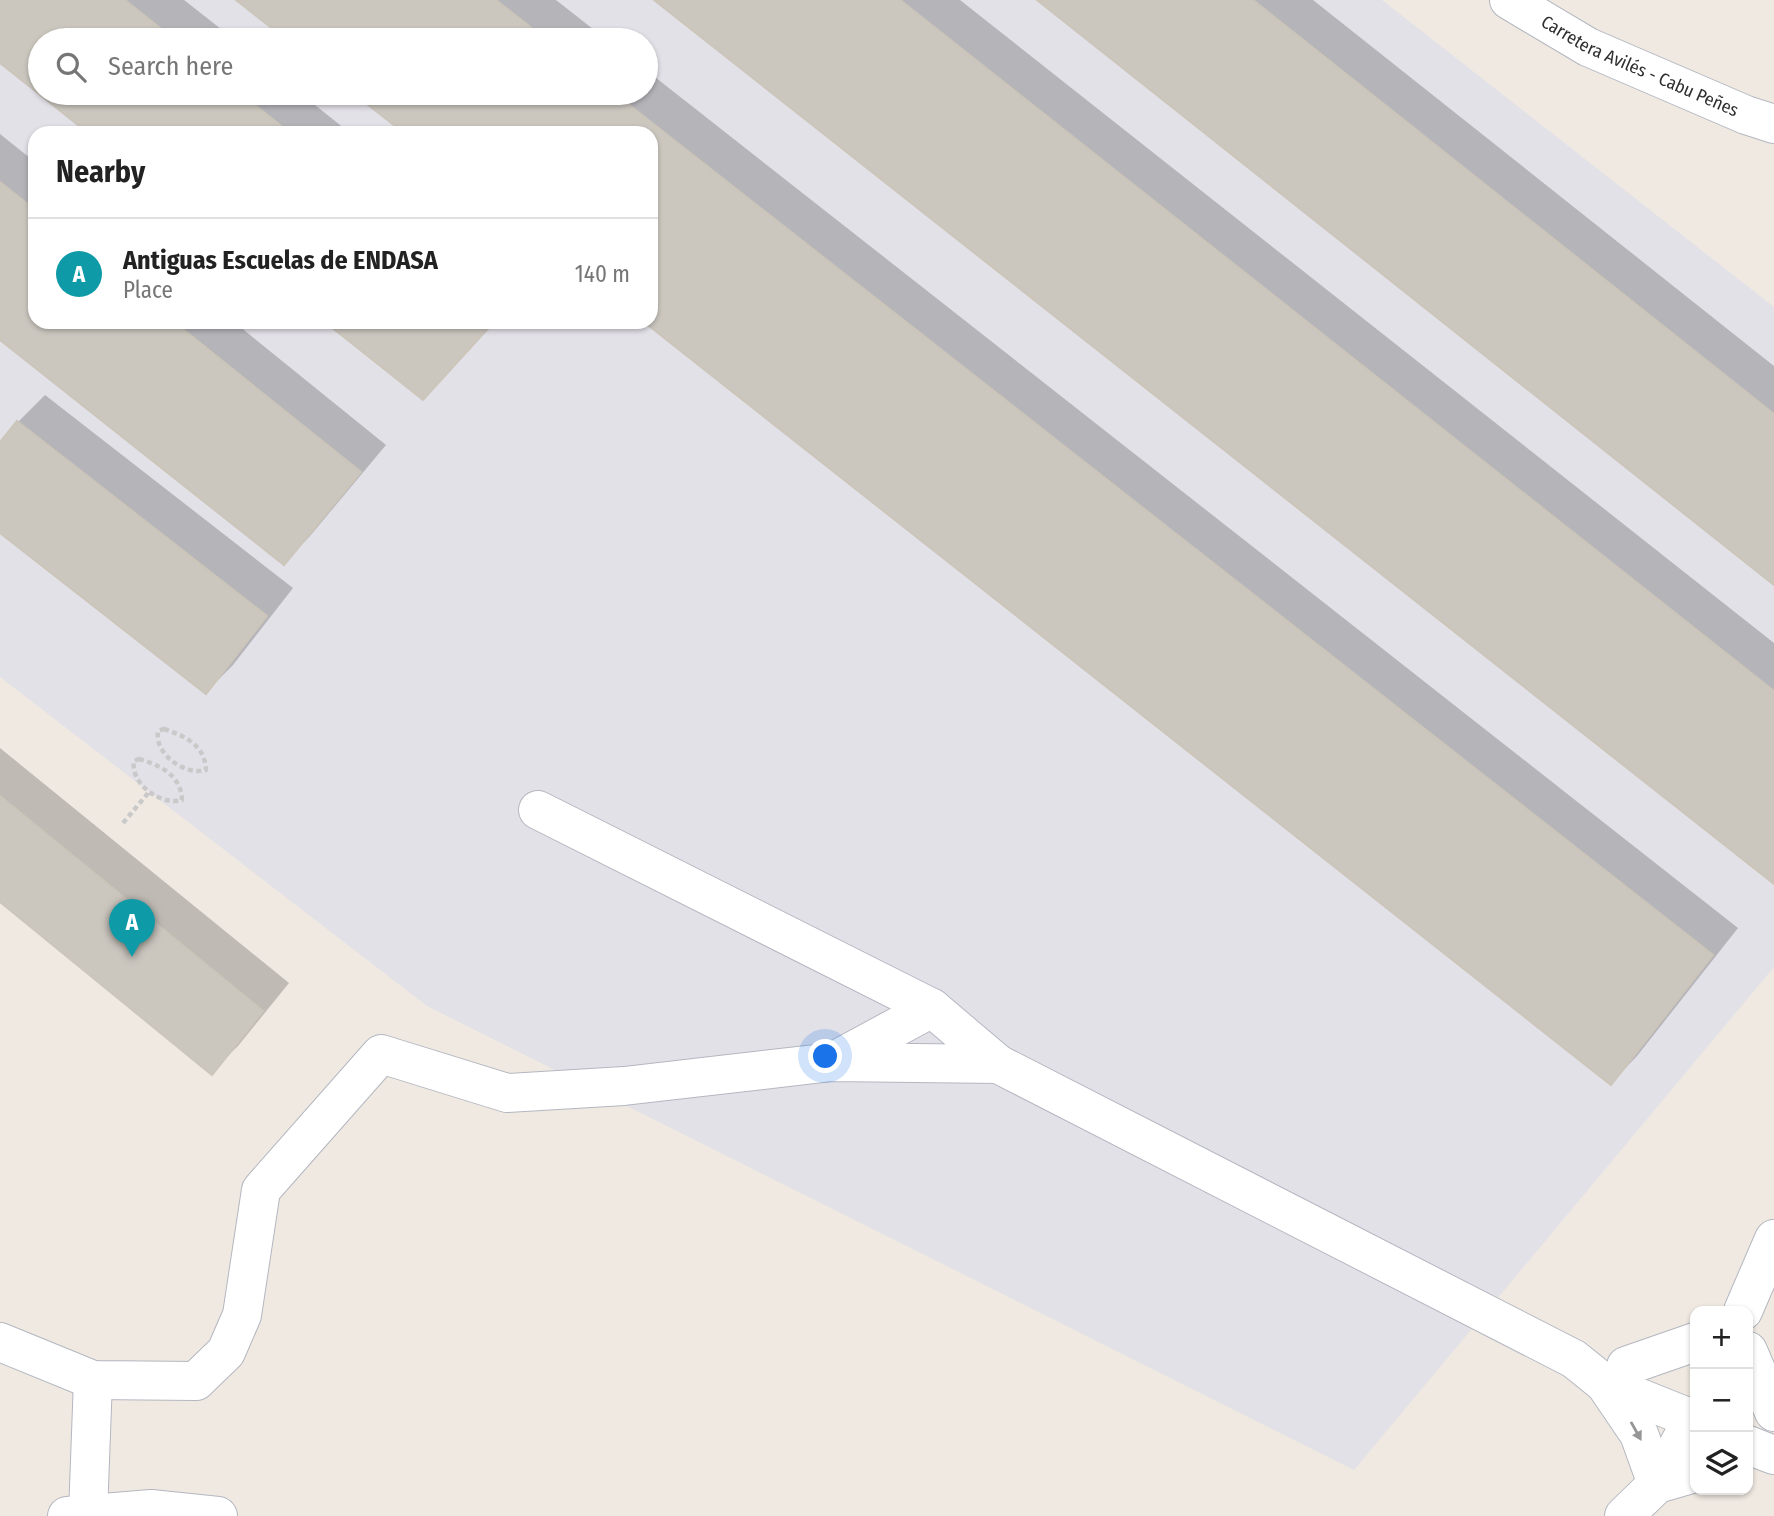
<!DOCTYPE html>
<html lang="en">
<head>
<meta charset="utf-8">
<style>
	body { margin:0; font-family:"Fira Sans Condensed",sans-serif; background:#f2f2f2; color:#222 }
	.controls { position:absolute; right:21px; bottom:21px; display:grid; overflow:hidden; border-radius:14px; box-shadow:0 2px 5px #0004 }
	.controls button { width:63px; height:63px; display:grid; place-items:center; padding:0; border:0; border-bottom:2px solid #e0e0e0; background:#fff; color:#222; font:35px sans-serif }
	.you { position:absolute; left:826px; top:1057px; width:24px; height:24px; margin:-18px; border:5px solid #fff; border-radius:50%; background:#1a73e8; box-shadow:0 0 0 10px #1a73e833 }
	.badge { display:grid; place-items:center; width:46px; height:46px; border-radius:50%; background:#111827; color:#fff; font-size:23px; font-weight:700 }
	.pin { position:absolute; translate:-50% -58px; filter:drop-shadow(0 2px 4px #0008) }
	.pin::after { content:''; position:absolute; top:37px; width:24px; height:21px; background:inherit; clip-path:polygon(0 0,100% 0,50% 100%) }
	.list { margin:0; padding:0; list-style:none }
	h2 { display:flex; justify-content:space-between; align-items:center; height:91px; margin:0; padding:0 28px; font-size:30px }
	h2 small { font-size:23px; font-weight:400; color:#767676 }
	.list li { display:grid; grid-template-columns:46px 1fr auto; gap:21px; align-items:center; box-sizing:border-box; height:112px; padding:0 28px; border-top:2px solid #e0e0e0 }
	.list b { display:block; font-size:26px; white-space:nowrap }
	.list p { margin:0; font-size:23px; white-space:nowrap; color:#767676 }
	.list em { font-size:23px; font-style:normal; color:#767676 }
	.icon { flex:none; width:38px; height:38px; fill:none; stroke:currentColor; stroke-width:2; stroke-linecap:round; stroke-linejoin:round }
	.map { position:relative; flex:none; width:1774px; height:1516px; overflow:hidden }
	.search { position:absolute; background:#fff; box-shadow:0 2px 5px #0004; left:28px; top:28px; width:630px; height:77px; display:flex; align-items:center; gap:18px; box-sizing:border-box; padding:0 24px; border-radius:38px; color:#767676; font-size:26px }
	.panel { position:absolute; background:#fff; box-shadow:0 2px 5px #0004; left:28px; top:126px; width:630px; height:203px; border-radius:21px }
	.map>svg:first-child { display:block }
	.industrial { fill:#e3e1e8; fill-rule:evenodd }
	.shadow { fill:#0003 }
	.building { fill:#cbc7bf; stroke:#cbc5ba; stroke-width:2 }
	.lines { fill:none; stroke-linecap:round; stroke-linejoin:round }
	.minor-casing { stroke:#b4b7c1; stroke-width:40 }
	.path { stroke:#c9c9c9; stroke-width:4.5; stroke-dasharray:5 3.5; stroke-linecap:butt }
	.minor { stroke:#fff; stroke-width:38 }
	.oneway { fill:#969696 }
	.labels { text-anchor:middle; stroke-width:6; stroke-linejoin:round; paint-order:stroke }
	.street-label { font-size:18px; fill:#2e2e2e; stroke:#fff }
</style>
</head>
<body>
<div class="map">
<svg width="1774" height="1516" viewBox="0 0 1774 1516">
	<rect width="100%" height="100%" fill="#efe9e1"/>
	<path class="industrial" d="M 0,0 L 1382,0 L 1774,307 L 1774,967 L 1354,1470 L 427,1006 L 0,677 ZM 40,40 L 646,40 L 646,93 L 40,93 ZM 35,133 L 651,133 L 651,322 L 35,322 Z"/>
	<path class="shadow" d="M 0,0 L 184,0 L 235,40 L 40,40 L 40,93 L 300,93 L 350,133 L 90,133 L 0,61 Z
		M 238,0 L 556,0 L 607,40 L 289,40 Z
		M 657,0 L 960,0 L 1774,643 L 1774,882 Z
		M 1039,0 L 1313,0 L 1774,366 L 1774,582 Z
		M 646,70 L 1738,928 L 1637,1056 L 1611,1083 L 647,322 L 651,322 L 651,133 L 407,133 L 356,93 L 646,93 Z
		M 0,134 L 35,162 L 35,322 L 234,322 L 386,445 L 310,536 L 284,563 L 0,338 Z
		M 45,395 L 293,588 L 233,665 L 206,692 L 0,531 L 0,445 L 18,422 Z
		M 0,748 L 289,983 L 238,1046 L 211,1072 L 0,900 Z"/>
	<path class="building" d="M 0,0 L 125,0 L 175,40 L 40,40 L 40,93 L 240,93 L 290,133 L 88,133 L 0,63 Z
		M 236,0 L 496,0 L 547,40 L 287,40 Z
		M 654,0 L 900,0 L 1774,691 L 1774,884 Z
		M 1037,0 L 1253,0 L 1774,414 L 1774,585 Z
		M 353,93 L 614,93 L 1713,955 L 1611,1085 L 644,322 L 651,322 L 651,133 L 404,133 Z
		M 0,182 L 35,210 L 35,322 L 174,322 L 361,472 L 284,565 L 0,340 Z
		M 325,322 L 494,322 L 423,400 Z
		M 17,421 L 267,616 L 206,694 L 0,533 L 0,442 Z
		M 0,796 L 263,1011 L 212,1075 L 0,902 Z"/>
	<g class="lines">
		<g class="minor-casing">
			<g id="minor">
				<path id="s1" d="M 1509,0 L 1588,47 L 1746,115 L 1774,124"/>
				<path d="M 538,810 L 932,1008 L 998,1064 L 1574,1359 L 1605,1384 L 1695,1420"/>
				<path d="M 834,1061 L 932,1008"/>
				<path d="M 1743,1311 L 1774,1239"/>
				<path d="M 0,1342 L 93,1380 L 196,1381 L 226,1352 L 242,1315 L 261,1190 L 381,1054 L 507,1093 L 624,1086 L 832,1062 L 998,1064"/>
				<path d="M 1748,1351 L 1774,1412"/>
				<path d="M 1626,1366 L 1695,1342"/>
				<path d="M 1605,1384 L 1639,1434 L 1657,1484 L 1695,1473"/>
				<path d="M 1748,1445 L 1774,1455"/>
				<path d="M 88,1514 L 93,1380"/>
				<path d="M 67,1516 L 151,1509 L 218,1516"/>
				<path d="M 1624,1516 L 1657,1484 L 1695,1415"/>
			</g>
		</g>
		<path class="path" d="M 164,729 C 185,736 205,745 206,770 C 185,776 154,754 158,731 Z
			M 139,759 C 160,765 181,775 182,800 C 161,806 130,784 134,761 Z
			M 123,823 L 149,792"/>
		<use href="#minor" class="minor"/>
	</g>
	<defs><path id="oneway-solid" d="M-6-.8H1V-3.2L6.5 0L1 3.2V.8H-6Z" transform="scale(1.75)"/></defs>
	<use class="oneway" href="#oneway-solid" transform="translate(1636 1431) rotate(61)"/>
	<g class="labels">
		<g class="street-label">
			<text dy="6" stroke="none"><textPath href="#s1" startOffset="147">Carretera Avilés - Cabu Peñes</textPath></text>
		</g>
	</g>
</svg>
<div class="controls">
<button>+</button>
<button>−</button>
<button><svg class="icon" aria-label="layers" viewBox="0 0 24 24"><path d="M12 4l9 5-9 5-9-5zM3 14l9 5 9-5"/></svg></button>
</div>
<div class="you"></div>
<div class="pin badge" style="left:132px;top:957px;background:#0f9aa8">A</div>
<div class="search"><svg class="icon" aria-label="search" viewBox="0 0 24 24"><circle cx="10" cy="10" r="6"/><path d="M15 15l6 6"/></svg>Search here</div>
<section class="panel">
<h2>Nearby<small></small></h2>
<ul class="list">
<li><span class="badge" style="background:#0f9aa8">A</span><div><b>Antiguas Escuelas de ENDASA</b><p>Place</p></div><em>140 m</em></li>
</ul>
</section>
</div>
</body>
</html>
